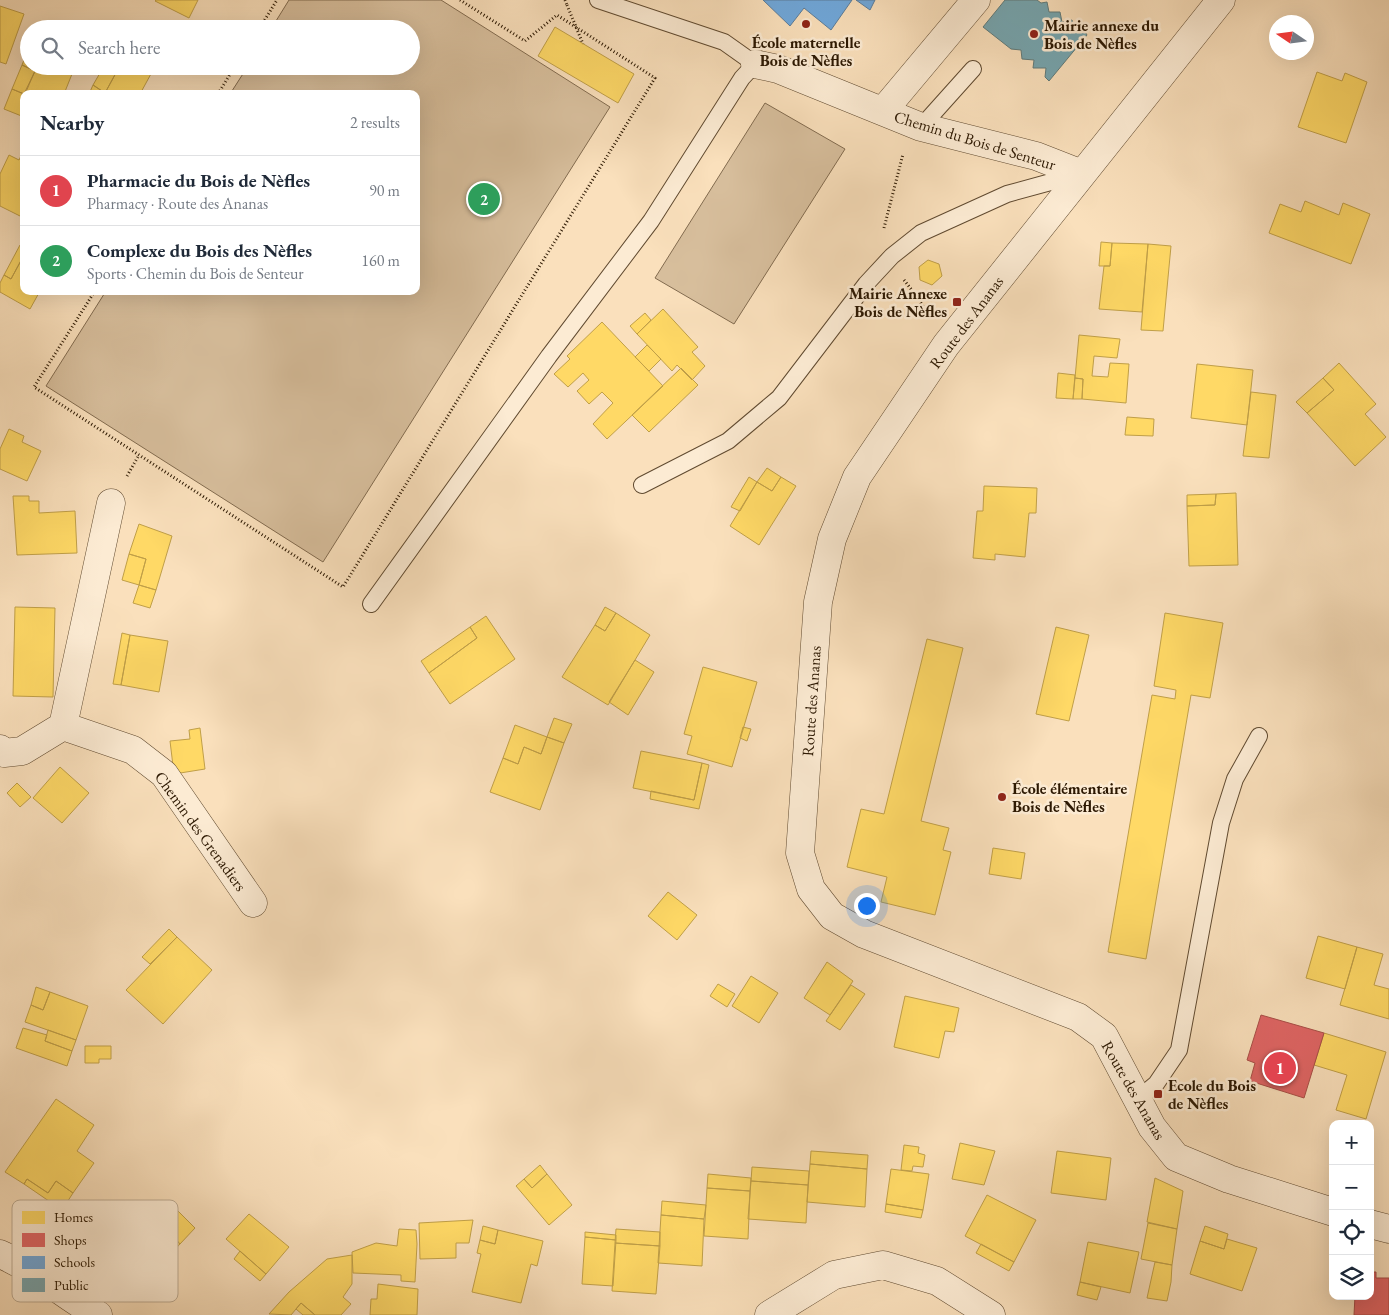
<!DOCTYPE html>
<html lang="en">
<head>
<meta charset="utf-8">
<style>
	body { margin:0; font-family:"EB Garamond",serif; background:#f6f6f7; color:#1f2937 }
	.controls { position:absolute; right:15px; bottom:15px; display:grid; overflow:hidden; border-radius:10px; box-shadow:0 5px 20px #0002 }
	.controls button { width:45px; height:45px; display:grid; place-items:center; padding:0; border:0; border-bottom:1px solid #e0e1e3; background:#fff; color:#1f2937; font:25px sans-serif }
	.compass { position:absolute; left:1269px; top:15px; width:45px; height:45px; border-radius:50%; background:#fff; box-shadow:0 5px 20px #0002; rotate:283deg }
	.you { position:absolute; left:866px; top:905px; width:18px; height:18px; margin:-12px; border:4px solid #fff; border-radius:50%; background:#1a73e8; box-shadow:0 0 0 8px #1a73e833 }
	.badge { display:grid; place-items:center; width:32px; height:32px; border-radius:50%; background:#8f2418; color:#fff; font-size:16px; font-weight:700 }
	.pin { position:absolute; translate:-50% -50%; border:2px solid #fff; box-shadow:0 1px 5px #0006 }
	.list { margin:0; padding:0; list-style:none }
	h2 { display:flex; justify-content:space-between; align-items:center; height:65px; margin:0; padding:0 20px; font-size:21px }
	h2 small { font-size:16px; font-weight:400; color:#747a83 }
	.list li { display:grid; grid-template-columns:32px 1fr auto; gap:15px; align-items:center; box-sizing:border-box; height:70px; padding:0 20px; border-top:1px solid #e0e1e3 }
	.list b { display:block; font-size:19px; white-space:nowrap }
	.list p { margin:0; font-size:16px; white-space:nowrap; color:#747a83 }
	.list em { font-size:16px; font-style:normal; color:#747a83 }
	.icon { flex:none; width:28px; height:28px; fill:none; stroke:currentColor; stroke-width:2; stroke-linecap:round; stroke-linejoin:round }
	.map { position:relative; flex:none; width:1389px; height:1315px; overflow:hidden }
	.search { position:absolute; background:#fff; box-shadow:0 5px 20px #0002; left:20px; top:20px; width:400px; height:55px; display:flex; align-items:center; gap:12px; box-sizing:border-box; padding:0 18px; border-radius:28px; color:#747a83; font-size:19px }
	.panel { position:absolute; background:#fff; box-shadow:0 5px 20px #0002; left:20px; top:90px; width:400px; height:205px; border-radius:10px }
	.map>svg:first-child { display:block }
	.green { fill:#d7be9c; stroke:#826b4f }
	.homes { fill:#ffd966; stroke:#c09f48 }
	.shops { fill:#e06666; stroke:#aa4f48 }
	.schools { fill:#6fa8dc; stroke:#5b7d9b }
	.public { fill:#76a5af; stroke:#607b7b }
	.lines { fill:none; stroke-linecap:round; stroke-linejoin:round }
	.lane-casing { stroke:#604a30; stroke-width:18 }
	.street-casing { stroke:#604a30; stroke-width:29 }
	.path { stroke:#2c1802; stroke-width:3; stroke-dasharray:1 2.5; stroke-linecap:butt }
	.lane { stroke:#fcebd3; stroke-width:16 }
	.street { stroke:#fcebd3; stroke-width:28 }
	.path-bridge { stroke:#2c1802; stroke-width:3; stroke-dasharray:1 2.5; stroke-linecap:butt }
	.poi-dot { fill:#8f2418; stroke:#fcebd3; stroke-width:2 }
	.labels { text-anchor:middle; stroke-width:5; stroke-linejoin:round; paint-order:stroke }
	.poi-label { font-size:16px; font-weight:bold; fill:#2c1802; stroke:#fcebd3; text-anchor:start }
	.street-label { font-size:16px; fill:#2c1802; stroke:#fcebd3 }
	.key { fill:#fcebd3; stroke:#beac94; stroke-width:1 }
	.key-label { font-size:14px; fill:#2c1802 }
</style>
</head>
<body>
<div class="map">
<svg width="1389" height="1315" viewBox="0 0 1389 1315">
	<rect width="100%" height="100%" fill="#fae0bc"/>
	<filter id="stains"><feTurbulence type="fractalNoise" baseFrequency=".004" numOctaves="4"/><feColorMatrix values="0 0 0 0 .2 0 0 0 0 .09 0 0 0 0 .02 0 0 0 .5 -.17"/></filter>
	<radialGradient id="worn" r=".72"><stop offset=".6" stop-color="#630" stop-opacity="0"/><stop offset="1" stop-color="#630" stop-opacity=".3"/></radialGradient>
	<path class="green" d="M 289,0 L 441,0 L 610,107 L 323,562 L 46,386 L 106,291 L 416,291 L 416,94 L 230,94 L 248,66 L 411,66 L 411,29 L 271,29 Z
		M 765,103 L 845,149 L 734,324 L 655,278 Z"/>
	<path class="homes" d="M 156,0 L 198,0 L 189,18 L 155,1 Z
		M 0,6 L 24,14 L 6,64 L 0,62 Z
		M 555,27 L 634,74 L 618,103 L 538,56 Z
		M 28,50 L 29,66 L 68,66 L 74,69 L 64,94 L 25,94 L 35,71 L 22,65 Z
		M 22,65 L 35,71 L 24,94 L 12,89 Z
		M 104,66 L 109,66 L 117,71 L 105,93 L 93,85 Z
		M 109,66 L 142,66 L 152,72 L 140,94 L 89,94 L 93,85 L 105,93 L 117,71 Z
		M 1317,72 L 1342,81 L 1345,73 L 1367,82 L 1346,143 L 1298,127 Z
		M 12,89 L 24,94 L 24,117 L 4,109 Z
		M 24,150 L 24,218 L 0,206 L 0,174 L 9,155 L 19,160 Z
		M 1305,201 L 1339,215 L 1343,203 L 1370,214 L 1351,264 L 1269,233 L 1280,204 L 1301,212 Z
		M 1101,242 L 1112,243 L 1110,266 L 1099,266 Z
		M 1112,243 L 1148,244 L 1142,312 L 1099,309 L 1104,266 L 1110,266 Z
		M 1148,244 L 1171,246 L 1163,331 L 1141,330 Z
		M 20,245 L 24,248 L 24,255 L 11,279 L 4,275 Z
		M 24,255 L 24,291 L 40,291 L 30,309 L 0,292 L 0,283 L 4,275 L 11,279 Z
		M 928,260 L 939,264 L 942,276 L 932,285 L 920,280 L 919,267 Z
		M 663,309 L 698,347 L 692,352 L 705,366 L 692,380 L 677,365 L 672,371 L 637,334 Z
		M 645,313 L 651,320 L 637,334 L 630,326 Z
		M 602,322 L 663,386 L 607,439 L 593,424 L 613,403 L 602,392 L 589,404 L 577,391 L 589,380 L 583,373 L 568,387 L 554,374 L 570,359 L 567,356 Z
		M 1079,335 L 1120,339 L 1117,358 L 1094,356 L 1092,376 L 1108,377 L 1110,363 L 1129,364 L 1126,403 L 1082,399 L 1083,379 L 1075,378 Z
		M 647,345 L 661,359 L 649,371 L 635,357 Z
		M 1339,363 L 1376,404 L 1365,414 L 1386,437 L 1355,466 L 1307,413 L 1334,390 L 1323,378 Z
		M 1197,364 L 1253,370 L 1247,425 L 1191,418 Z
		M 681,368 L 698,385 L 649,432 L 632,415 Z
		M 1058,373 L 1075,375 L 1073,399 L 1056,398 Z
		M 1075,378 L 1083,379 L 1082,399 L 1073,399 Z
		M 1323,378 L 1334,390 L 1307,413 L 1296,402 Z
		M 1251,392 L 1276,395 L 1269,458 L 1243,456 Z
		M 1127,417 L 1154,419 L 1153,436 L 1125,435 Z
		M 9,429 L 24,436 L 22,442 L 41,451 L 27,481 L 0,469 L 0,449 Z
		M 767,468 L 781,477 L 772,491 L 757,482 Z
		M 749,477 L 757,482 L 740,511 L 731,507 Z
		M 781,477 L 796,486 L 759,545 L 730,526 L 757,482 L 772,491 Z
		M 984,486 L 1037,488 L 1036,513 L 1029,513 L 1025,557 L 995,554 L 995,560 L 973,558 L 977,511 L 983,511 Z
		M 1236,493 L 1238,565 L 1189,566 L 1187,506 L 1215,505 L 1216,494 Z
		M 1216,494 L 1215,505 L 1187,506 L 1187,495 Z
		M 13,496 L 29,496 L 29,501 L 39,501 L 39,513 L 75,511 L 77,553 L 17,555 Z
		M 139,524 L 172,536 L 156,590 L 139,585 L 146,559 L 129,554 Z
		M 129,554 L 146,559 L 139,585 L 122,580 Z
		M 139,585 L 156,590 L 150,608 L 133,603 Z
		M 15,607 L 55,608 L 53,697 L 13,696 Z
		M 605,607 L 616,613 L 605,631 L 595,625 Z
		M 616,613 L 650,635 L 608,705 L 562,677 L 595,625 L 605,631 Z
		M 1165,613 L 1223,623 L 1210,698 L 1191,695 L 1146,959 L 1108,952 L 1152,695 L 1175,699 L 1176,690 L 1154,686 Z
		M 486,616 L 515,659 L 450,704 L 429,673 L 477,638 L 470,627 Z
		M 470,627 L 477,638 L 429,673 L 421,661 Z
		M 1056,627 L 1089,635 L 1069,721 L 1036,714 Z
		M 122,633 L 130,635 L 121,685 L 113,684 Z
		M 130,635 L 168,641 L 159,692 L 121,685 Z
		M 927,639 L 963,648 L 921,821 L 949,828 L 943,850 L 951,852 L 935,915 L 881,902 L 887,877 L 847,867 L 861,809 L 884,814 Z
		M 635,660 L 654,672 L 628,715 L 609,702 Z
		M 703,667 L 757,682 L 732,767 L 687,754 L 692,736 L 684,734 Z
		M 554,718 L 572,724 L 564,743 L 547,737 Z
		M 515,725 L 547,737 L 541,754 L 524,747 L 518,764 L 503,758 Z
		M 743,727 L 751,729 L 747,741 L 740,738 Z
		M 200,728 L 205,769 L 174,774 L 170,741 L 190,739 L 189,730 Z
		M 547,737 L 564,743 L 540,810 L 490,792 L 503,758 L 518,764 L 524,747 L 541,754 Z
		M 641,751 L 702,763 L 694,800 L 633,788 Z
		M 702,763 L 709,765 L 699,809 L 650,799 L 651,791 L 694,800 Z
		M 60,767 L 89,793 L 62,823 L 33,798 Z
		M 17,783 L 31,797 L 20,807 L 7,793 Z
		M 993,848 L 1025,853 L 1021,879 L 989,874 Z
		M 668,892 L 697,915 L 677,940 L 648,916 Z
		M 169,929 L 177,937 L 150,964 L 142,957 Z
		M 1318,936 L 1357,947 L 1345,989 L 1306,978 Z
		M 177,937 L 212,970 L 163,1024 L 126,990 Z
		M 1357,947 L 1383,954 L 1374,985 L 1389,989 L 1389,1019 L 1340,1005 Z
		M 827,962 L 853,981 L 830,1015 L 804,998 Z
		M 751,976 L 778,993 L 759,1023 L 732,1006 Z
		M 718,984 L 735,994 L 727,1007 L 710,996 Z
		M 851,985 L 865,994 L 840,1030 L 826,1021 Z
		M 36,987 L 50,992 L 43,1010 L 31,1005 Z
		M 50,992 L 88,1006 L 76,1040 L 25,1022 L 31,1005 L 43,1010 Z
		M 905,996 L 959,1008 L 954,1032 L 945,1031 L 939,1058 L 894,1047 Z
		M 23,1028 L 47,1035 L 45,1041 L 72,1051 L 67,1066 L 16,1048 Z
		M 48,1030 L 76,1040 L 72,1051 L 45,1041 Z
		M 1324,1033 L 1386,1052 L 1366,1119 L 1336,1110 L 1347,1075 L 1314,1065 Z
		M 85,1046 L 111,1046 L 111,1059 L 99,1059 L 99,1063 L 85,1063 Z
		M 56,1099 L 94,1125 L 77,1151 L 94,1163 L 73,1193 L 56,1181 L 48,1193 L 27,1179 L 24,1184 L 5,1172 Z
		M 960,1143 L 995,1151 L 984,1185 L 952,1179 Z
		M 904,1145 L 919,1147 L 918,1153 L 925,1155 L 923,1167 L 913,1166 L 912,1171 L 901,1170 Z
		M 811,1151 L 868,1155 L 867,1169 L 810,1164 Z
		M 1057,1151 L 1111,1158 L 1106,1200 L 1051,1193 Z
		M 810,1164 L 867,1169 L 865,1207 L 807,1202 Z
		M 540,1165 L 547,1174 L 532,1188 L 524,1179 Z
		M 752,1167 L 809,1171 L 808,1185 L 751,1181 Z
		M 891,1169 L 929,1174 L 923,1210 L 886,1204 Z
		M 547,1174 L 572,1205 L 549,1225 L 516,1186 L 524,1179 L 532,1188 Z
		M 708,1174 L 751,1178 L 750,1191 L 707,1188 Z
		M 1155,1178 L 1183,1191 L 1177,1229 L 1147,1222 Z
		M 27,1179 L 48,1193 L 56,1181 L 73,1193 L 62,1210 L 24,1184 Z
		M 751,1181 L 808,1185 L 806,1223 L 748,1219 Z
		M 707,1188 L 750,1191 L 748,1239 L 704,1236 Z
		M 987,1195 L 1036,1220 L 1014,1262 L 965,1236 Z
		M 662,1201 L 706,1205 L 704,1219 L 661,1215 Z
		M 886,1204 L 923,1210 L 921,1218 L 885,1212 Z
		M 173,1206 L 195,1228 L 180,1244 L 159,1220 Z
		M 249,1214 L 289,1247 L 266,1274 L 226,1239 Z
		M 153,1215 L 180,1244 L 151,1275 L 123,1247 Z
		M 661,1215 L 704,1219 L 702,1266 L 658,1263 Z
		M 473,1220 L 469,1243 L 456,1243 L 456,1258 L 420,1259 L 419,1223 Z
		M 1148,1223 L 1177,1229 L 1172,1265 L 1141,1259 Z
		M 483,1226 L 498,1230 L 495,1244 L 480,1240 Z
		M 1205,1226 L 1228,1234 L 1224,1249 L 1200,1241 Z
		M 399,1229 L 416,1230 L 417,1244 L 415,1282 L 401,1281 L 401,1275 L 353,1273 L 352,1252 L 376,1243 L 397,1246 Z
		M 616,1229 L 660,1232 L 660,1246 L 615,1243 Z
		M 498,1230 L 543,1241 L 537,1266 L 531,1264 L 521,1303 L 472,1292 L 481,1254 L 477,1253 L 480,1240 L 495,1244 Z
		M 585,1232 L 616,1235 L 616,1240 L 585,1237 Z
		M 585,1237 L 616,1240 L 613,1286 L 582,1284 Z
		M 1227,1239 L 1257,1248 L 1242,1291 L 1190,1274 L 1200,1241 L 1224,1249 Z
		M 1088,1242 L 1139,1252 L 1130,1293 L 1080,1282 Z
		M 615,1243 L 660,1246 L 656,1294 L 612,1291 Z
		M 981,1244 L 1014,1262 L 1009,1271 L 976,1253 Z
		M 240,1251 L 266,1274 L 260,1281 L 234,1259 Z
		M 352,1255 L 352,1284 L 343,1297 L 351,1304 L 341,1315 L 315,1315 L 301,1303 L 291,1315 L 269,1314 L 289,1292 L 327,1259 Z
		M 1155,1262 L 1172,1265 L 1171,1282 L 1167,1301 L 1147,1298 Z
		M 1080,1282 L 1101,1287 L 1097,1300 L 1077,1295 Z
		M 378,1284 L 418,1289 L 417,1315 L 370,1315 L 371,1299 L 377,1299 Z
		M 301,1303 L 315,1315 L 303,1315 L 296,1309 Z"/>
	<path class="shops" d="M 1261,1015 L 1324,1033 L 1304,1098 L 1250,1081 L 1255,1063 L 1247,1060 Z
		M 1370,1272 L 1376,1272 L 1376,1278 L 1389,1278 L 1389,1315 L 1354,1315 L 1355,1296 L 1370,1296 Z"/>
	<path class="schools" d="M 763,0 L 852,0 L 831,30 L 804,8 L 790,26 Z
		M 856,0 L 875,0 L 870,10 Z"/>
	<path class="public" d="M 1005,0 L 1037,0 L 1041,3 L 1047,2 L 1049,12 L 1060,12 L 1062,22 L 1072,20 L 1075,32 L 1084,30 L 1087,35 L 1049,81 L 1045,77 L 1046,68 L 1033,68 L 1034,60 L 1022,59 L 1021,50 L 1011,49 L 983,27 Z"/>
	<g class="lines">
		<g class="lane-casing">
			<path id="lane" d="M 921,127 L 973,69
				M 642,485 L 728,441 L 779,398 L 866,284 L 892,256 L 921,233 L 1007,194 L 1080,174
				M 371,604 L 549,356 L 651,221 L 742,78 L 755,64 L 724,42 L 598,0
				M 1138,1099 L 1156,1084 L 1179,1050 L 1221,823 L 1235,779 L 1259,736"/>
		</g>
		<g class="street-casing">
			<path id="street" d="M 1221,0 L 946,345 L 857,477 L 832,539 L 818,602 L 800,853 L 811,889 L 832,916 L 864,934 L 1078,1017 L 1104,1036 L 1152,1127 L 1176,1157 L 1229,1179 L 1333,1212
				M 755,64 L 778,69 L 921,127 L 1036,156 L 1082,174
				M 883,111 L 976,0
				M 63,726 L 133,750 L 164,774 L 253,903
				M 0,749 L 4,753 L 22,751 L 63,726 L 111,503
				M 1370,1224 L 1389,1229
				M 0,1254 C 35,1269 65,1296 98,1315
				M 769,1315 L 834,1275 L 883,1265 L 937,1281 L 991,1315"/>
		</g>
		<path class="path" d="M 565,0 L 567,5
			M 259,29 L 277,0
			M 218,94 L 235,66
			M 884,228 L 903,154
			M 904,280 L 918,298 L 929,316
			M 95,291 L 34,387 L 343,587 L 655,78 L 557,15 L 525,41 L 460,0
			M 127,476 L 139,455"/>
		<use href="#lane" class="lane"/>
		<use href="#street" class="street"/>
		<path class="path-bridge" d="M 567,5 L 583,44"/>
	</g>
	<g class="poi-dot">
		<circle cx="806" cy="24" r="5"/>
		<circle cx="1034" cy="34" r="5"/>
		<rect x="952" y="297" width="10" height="10" rx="2.5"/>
		<circle cx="1002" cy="797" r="5"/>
		<rect x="1153" y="1089" width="10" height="10" rx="2.5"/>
	</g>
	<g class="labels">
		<g class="poi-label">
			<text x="1044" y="31">Mairie annexe du<tspan x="1044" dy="18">Bois de Nèfles</tspan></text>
			<text x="806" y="48" text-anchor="middle">École maternelle<tspan x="806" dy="18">Bois de Nèfles</tspan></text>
			<text x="947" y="299" text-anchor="end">Mairie Annexe<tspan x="947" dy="18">Bois de Nèfles</tspan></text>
			<text x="1012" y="794">École élémentaire<tspan x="1012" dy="18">Bois de Nèfles</tspan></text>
			<text x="1168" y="1091">Ecole du Bois<tspan x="1168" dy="18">de Nèfles</tspan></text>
		</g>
		<g class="street-label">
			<text transform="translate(975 140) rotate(17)" y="6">Chemin du Bois de Senteur</text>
			<text transform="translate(966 322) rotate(-53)" y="6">Route des Ananas</text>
			<text transform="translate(811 701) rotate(-86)" y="6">Route des Ananas</text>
			<text transform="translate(201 831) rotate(54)" y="6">Chemin des Grenadiers</text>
			<text transform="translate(1134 1090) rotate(60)" y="6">Route des Ananas</text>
		</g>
	</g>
	<rect x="12" y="1200" width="166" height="102" rx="8" class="key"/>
	<rect x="22" y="1211" width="23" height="13" fill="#ffd966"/>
	<rect x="22" y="1233" width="23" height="14" fill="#e06666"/>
	<rect x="22" y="1256" width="23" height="13" fill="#6fa8dc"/>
	<rect x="22" y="1278" width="23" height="14" fill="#76a5af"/>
	<g class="key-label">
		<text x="54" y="1222">Homes</text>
		<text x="54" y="1245">Shops</text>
		<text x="54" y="1267">Schools</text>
		<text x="54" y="1290">Public</text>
	</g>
	<rect width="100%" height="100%" filter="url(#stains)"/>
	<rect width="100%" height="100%" fill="url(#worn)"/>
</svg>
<div class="controls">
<button>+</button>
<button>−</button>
<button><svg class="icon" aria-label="locate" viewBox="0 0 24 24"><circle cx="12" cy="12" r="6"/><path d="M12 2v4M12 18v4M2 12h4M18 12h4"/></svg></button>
<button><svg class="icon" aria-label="layers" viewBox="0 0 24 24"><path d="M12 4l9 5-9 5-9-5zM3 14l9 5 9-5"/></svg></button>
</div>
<svg class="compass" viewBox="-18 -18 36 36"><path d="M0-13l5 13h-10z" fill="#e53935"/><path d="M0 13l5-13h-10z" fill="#747a83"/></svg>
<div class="you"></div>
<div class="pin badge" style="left:1280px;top:1068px;background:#e0444e">1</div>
<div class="pin badge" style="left:484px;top:199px;background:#2e9e5b">2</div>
<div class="search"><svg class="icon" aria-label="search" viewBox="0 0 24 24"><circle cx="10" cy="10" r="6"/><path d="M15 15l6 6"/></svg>Search here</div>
<section class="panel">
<h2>Nearby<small>2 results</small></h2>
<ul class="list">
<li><span class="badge" style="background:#e0444e">1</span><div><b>Pharmacie du Bois de Nèfles</b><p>Pharmacy · Route des Ananas</p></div><em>90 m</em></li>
<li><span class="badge" style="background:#2e9e5b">2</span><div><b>Complexe du Bois des Nèfles</b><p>Sports · Chemin du Bois de Senteur</p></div><em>160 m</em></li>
</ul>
</section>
</div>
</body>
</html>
